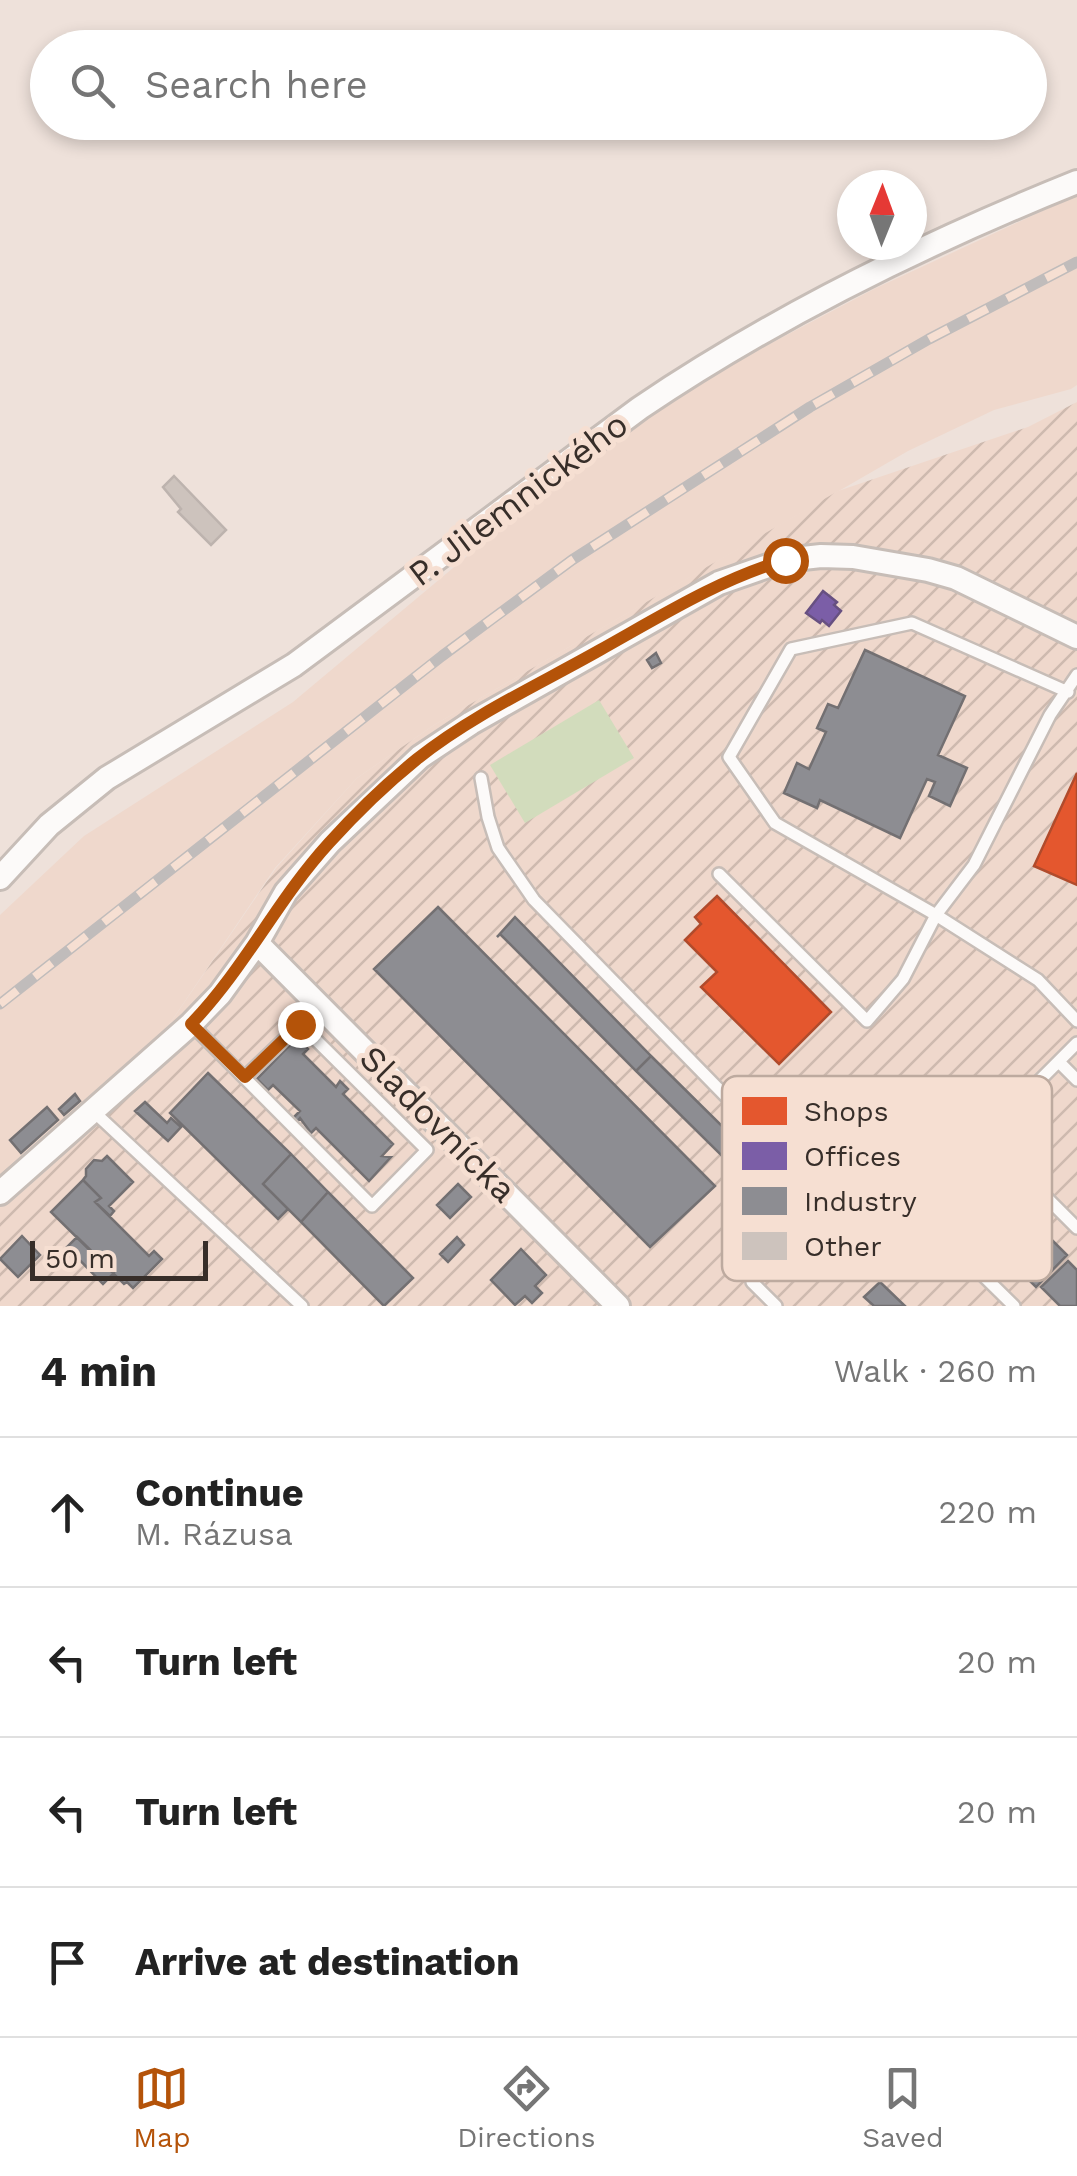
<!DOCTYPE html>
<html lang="en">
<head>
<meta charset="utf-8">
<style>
	body { margin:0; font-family:"Work Sans",sans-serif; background:#f6f6f6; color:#222 }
	.compass { position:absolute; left:837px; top:170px; width:90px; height:90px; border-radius:50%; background:#fff; box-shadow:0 5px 15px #0003; rotate:1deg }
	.scale { position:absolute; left:30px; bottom:25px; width:178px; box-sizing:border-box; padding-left:10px; border:5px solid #372e29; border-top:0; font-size:28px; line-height:35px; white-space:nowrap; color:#372e29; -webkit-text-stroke:8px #f6dfd2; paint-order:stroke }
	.stop { position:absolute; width:30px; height:30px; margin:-22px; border:8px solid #b45309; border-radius:50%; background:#fff }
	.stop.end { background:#b45309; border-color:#fff; box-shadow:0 2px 10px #0008 }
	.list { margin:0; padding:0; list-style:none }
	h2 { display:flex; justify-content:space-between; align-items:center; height:130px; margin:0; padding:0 40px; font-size:42px }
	h2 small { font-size:32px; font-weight:400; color:#767676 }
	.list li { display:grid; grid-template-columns:65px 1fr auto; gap:30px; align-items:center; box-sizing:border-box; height:150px; padding:0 40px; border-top:2px solid #e0e0e0 }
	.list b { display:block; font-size:38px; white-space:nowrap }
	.list p { margin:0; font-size:32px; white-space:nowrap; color:#767676 }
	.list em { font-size:32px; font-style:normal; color:#767676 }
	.icon { flex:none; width:55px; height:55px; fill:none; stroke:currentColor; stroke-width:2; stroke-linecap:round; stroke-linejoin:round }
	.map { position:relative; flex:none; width:1077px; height:1306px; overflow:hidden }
	.search { position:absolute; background:#fff; box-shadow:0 5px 15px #0003; left:30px; right:30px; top:30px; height:110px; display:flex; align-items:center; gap:25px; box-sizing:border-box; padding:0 35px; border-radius:55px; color:#767676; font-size:38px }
	.sheet { height:730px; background:#fff }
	nav { display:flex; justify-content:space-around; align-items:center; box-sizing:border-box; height:140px; border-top:2px solid #e0e0e0; background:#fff; font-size:28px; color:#767676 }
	nav a { display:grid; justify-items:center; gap:5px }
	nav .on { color:#b45309 }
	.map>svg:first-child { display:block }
	.built { fill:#efd8cc }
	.industrial { fill:url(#industrial-furrows) }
	.green { fill:#d2dcbc }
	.shops { fill:#e4572e; stroke:#b04b2c; stroke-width:2.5 }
	.offices { fill:#7b5ea7; stroke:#675081; stroke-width:2.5 }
	.industry { fill:#8d8d92; stroke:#737072; stroke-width:2.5 }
	.building { fill:#cdc3bd; stroke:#bdb3ae; stroke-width:2.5 }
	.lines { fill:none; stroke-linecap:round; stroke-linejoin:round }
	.service-casing { stroke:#c7bdb7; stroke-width:16 }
	.minor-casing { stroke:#c7bdb7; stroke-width:28 }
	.service { stroke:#fcfaf9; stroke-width:11 }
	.minor { stroke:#fcfaf9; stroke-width:22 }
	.rail-casing { stroke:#c0bcbb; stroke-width:11 }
	.rail { stroke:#f6dfd2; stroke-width:8; stroke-dasharray:22; stroke-linecap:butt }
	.route { stroke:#b45309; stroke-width:12 }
	.labels { text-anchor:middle; stroke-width:10; stroke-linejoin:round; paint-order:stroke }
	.street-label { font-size:35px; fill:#372e29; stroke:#f6dfd2 }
	.key { fill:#f6dfd2; stroke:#bdaa9f; stroke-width:2.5 }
	.key-label { font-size:28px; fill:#372e29 }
</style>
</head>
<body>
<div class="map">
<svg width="1077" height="1306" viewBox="0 0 1077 1306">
	<defs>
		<pattern id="industrial-furrows" width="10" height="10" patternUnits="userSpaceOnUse" patternTransform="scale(2.5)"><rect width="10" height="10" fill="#efd8cc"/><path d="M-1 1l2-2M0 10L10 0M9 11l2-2" fill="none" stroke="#cebaaf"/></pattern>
	</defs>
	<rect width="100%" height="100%" fill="#eee1da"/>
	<path class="built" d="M 1077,195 L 1077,385 L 1071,389 L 994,410 L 908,451 L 434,725 L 357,778 L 275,868 L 160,1038 L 0,1174 L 0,915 L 84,836 L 293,702 L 613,434 L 684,389 L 874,289 Z"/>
	<path class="industrial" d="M 1077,402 L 1077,1306 L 0,1306 L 0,1174 L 160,1038 L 276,868 L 357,778 L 434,725 L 838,491 L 1028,427 Z"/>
	<path class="green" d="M 599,700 L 634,758 L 525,823 L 490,765 Z"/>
	<path class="shops" d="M 1077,773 L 1077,885 L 1034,866 Z
		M 717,896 L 831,1012 L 779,1064 L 701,987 L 717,972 L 685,940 L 701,924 L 695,917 Z"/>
	<path class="offices" d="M 823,591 L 837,602 L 834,605 L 841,611 L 829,626 L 822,620 L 820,623 L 806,613 Z"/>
	<path class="industry" d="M 865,650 L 965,696 L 938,755 L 967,768 L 950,806 L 929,796 L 935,782 L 927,779 L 900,838 L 820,800 L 817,808 L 784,793 L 797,763 L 809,769 L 826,732 L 817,728 L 828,704 L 838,708 Z
		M 656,653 L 661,663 L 652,668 L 647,660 Z
		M 438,907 L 715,1186 L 650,1247 L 374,969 Z
		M 515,917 L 651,1056 L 636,1071 L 500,934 L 497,937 Z
		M 297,1038 L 308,1049 L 303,1054 L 336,1087 L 340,1081 L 348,1089 L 343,1094 L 393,1144 L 382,1156 L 391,1157 L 369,1181 L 316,1128 L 311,1133 L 300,1118 L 296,1123 L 292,1119 L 300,1111 L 273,1085 L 268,1090 L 257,1079 Z
		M 651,1056 L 791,1194 L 775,1208 L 636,1071 Z
		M 208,1073 L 291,1154 L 263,1184 L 288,1209 L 278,1219 L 170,1113 Z
		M 75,1094 L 80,1101 L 64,1115 L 59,1109 Z
		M 145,1102 L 167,1123 L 171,1118 L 181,1127 L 168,1141 L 135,1111 Z
		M 47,1107 L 58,1120 L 21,1153 L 10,1140 Z
		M 291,1154 L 328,1192 L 301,1222 L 263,1184 Z
		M 107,1156 L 133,1182 L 109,1206 L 114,1211 L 110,1216 L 95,1202 L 101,1198 L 83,1180 L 86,1176 L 86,1169 L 94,1160 L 102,1161 Z
		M 83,1180 L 101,1198 L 95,1202 L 149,1256 L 154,1251 L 162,1259 L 133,1288 L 127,1282 L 124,1284 L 51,1212 Z
		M 458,1184 L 471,1197 L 450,1218 L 437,1205 Z
		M 328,1192 L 413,1278 L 384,1306 L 301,1222 Z
		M 1007,1195 L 1067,1255 L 1036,1287 L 974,1226 Z
		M 22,1236 L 40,1255 L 18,1277 L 0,1259 Z
		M 77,1237 L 114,1273 L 103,1284 L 67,1247 Z
		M 457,1237 L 464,1245 L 448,1262 L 440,1254 Z
		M 521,1249 L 546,1275 L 535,1286 L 542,1293 L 532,1303 L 525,1296 L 515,1305 L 491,1280 Z
		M 1068,1261 L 1077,1270 L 1077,1306 L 1060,1306 L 1041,1287 Z
		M 880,1282 L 905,1306 L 874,1306 L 864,1297 Z"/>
	<path class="building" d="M 174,476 L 226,530 L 211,545 L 178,512 L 181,509 L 163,487 Z"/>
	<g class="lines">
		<g class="service-casing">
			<path id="service" d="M 1068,692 L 912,623 L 791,649 L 729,757 L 775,823 L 936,915 L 1038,980 L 1077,1021
				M 481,778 L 488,817 L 498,848 L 534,900 L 743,1114 L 804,1161 L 873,1172 L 943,1167 L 994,1126
				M 719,874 L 867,1021 L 903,979 L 936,915 L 974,865 L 1050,715 L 1077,675
				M 191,1024 L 372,1206 L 427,1150 L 300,1024 L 245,1077
				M 1077,1043 L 994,1126 L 1030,1181 L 1077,1228
				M 1059,1062 L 1077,1080
				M 93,1111 L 302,1306
				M 943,1167 L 936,1198 L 948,1241 L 1014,1306
				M 752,1282 L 776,1306"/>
		</g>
		<g class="minor-casing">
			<path id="minor" d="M 0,878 L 49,825 L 107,778 L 294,665 L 640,408 C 776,316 925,243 1077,182
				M 257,943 L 618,1306
				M 0,1193 L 191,1024 L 220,994 L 257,943 L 286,892 L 330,842 L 420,757 L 471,723 L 719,583 L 785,560 L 821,556 L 853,557 L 928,570 L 956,578 L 1077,637"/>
		</g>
		<use href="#service" class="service"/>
		<use href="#minor" class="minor"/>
		<g class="rail-casing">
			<path id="rail" d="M 0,1004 L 442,656 L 572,560 L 810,407 L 929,339 L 1077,262"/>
		</g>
		<use href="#rail" class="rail"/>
	</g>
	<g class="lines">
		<path class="route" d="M 300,1024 L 245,1077 L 191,1024 C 245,968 277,900 329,843 C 356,813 386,784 417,759 C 472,715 540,684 600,650 C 661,616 718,580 785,560"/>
	</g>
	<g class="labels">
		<g class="street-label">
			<text transform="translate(518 499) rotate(-37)" y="12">P. Jilemnického</text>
			<text transform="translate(438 1124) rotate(45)" y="12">Sladovnícka</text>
		</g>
	</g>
	<rect x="722" y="1076" width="330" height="205" rx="15" class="key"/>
	<rect x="742" y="1097" width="45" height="28" fill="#e4572e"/>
	<rect x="742" y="1142" width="45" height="28" fill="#7b5ea7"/>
	<rect x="742" y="1187" width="45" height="28" fill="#8d8d92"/>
	<rect x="742" y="1232" width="45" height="28" fill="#cdc3bd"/>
	<g class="key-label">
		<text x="804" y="1121">Shops</text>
		<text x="804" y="1166">Offices</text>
		<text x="804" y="1211">Industry</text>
		<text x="804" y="1256">Other</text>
	</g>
</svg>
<svg class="compass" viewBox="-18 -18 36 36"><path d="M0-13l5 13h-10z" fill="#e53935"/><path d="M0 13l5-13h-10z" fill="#767676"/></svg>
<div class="scale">50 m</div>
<div class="stop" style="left:785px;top:560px"></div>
<div class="stop end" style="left:300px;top:1024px"></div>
<div class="search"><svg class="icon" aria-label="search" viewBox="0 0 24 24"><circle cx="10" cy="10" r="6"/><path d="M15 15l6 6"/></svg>Search here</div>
</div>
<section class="sheet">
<h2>4 min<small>Walk · 260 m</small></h2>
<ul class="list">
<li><svg class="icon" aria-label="ahead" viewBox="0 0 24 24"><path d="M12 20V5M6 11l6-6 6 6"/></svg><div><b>Continue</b><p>M. Rázusa</p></div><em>220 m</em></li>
<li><svg class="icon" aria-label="left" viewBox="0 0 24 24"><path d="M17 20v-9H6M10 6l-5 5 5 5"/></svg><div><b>Turn left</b></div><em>20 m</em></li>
<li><svg class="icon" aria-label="left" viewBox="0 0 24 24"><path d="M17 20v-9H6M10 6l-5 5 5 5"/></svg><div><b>Turn left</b></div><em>20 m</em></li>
<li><svg class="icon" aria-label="arrive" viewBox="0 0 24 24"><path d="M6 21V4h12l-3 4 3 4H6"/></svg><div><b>Arrive at destination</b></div></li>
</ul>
</section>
<nav>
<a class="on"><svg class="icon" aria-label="map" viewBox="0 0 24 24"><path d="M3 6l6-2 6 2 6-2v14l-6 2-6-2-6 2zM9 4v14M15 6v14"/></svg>Map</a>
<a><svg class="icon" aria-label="directions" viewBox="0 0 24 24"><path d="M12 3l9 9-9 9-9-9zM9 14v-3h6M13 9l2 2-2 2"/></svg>Directions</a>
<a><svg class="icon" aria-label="saved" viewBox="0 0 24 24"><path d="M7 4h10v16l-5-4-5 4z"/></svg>Saved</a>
</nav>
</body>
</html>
